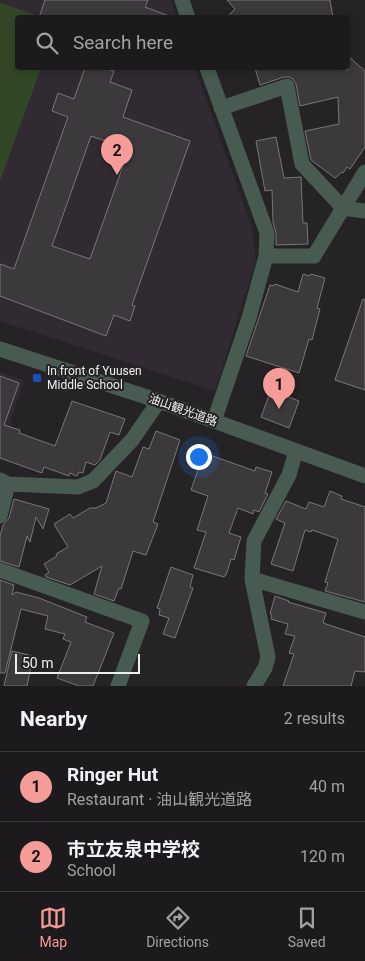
<!DOCTYPE html>
<html lang="en">
<head>
<meta charset="utf-8">
<style>
	body { margin:0; font-family:Roboto,"Noto Sans JP",sans-serif; background:#292729; color:#f1f3f6 }
	.scale { position:absolute; left:15px; bottom:12px; width:125px; box-sizing:border-box; padding-left:5px; border:2px solid #efedef; border-top:0; font-size:14px; line-height:18px; white-space:nowrap; color:#efedef; -webkit-text-stroke:4px #262326; paint-order:stroke }
	.you { position:absolute; left:198px; top:456px; width:18px; height:18px; margin:-12px; border:4px solid #fff; border-radius:50%; background:#1a73e8; box-shadow:0 0 0 8px #1a73e833 }
	.badge { display:grid; place-items:center; width:32px; height:32px; border-radius:50%; background:#f59b98; color:#111; font-size:16px; font-weight:700 }
	.pin { position:absolute; translate:-50% -41px; filter:drop-shadow(0 1px 2px #0008) }
	.pin::after { content:''; position:absolute; top:26px; width:18px; height:15px; background:inherit; clip-path:polygon(0 0,100% 0,50% 100%) }
	.list { margin:0; padding:0; list-style:none }
	h2 { display:flex; justify-content:space-between; align-items:center; height:65px; margin:0; padding:0 20px; font-size:21px }
	h2 small { font-size:16px; font-weight:400; color:#a0a1a3 }
	.list li { display:grid; grid-template-columns:32px 1fr auto; gap:15px; align-items:center; box-sizing:border-box; height:70px; padding:0 20px; border-top:1px solid #3a383b }
	.list b { display:block; font-size:19px; white-space:nowrap }
	.list p { margin:0; font-size:16px; white-space:nowrap; color:#a0a1a3 }
	.list em { font-size:16px; font-style:normal; color:#a0a1a3 }
	.icon { flex:none; width:28px; height:28px; fill:none; stroke:currentColor; stroke-width:2; stroke-linecap:round; stroke-linejoin:round }
	.map { position:relative; flex:none; width:365px; height:686px; overflow:hidden }
	.search { position:absolute; background:#1c1a1c; box-shadow:0 2px 8px #0003; left:15px; right:15px; top:15px; height:55px; display:flex; align-items:center; gap:12px; box-sizing:border-box; padding:0 18px; border-radius:5px; color:#a0a1a3; font-size:19px }
	.sheet { height:205px; background:#1c1a1c }
	nav { display:flex; justify-content:space-around; align-items:center; box-sizing:border-box; height:70px; border-top:1px solid #3a383b; background:#1c1a1c; font-size:14px; color:#a0a1a3 }
	nav a { display:grid; justify-items:center; gap:2px }
	nav .on { color:#f59b98 }
	.map>svg:first-child { display:block }
	.built { fill:#312a32 }
	.green { fill:#324726 }
	.building { fill:#3c393c; stroke:#797579; fill-rule:evenodd }
	.lines { fill:none; stroke-linecap:round; stroke-linejoin:round }
	.minor { stroke:#485b50; stroke-width:15 }
	.transit-dot { fill:#1a4fb4; stroke:#262326; stroke-width:2 }
	.labels { text-anchor:middle; stroke-width:4; stroke-linejoin:round; paint-order:stroke }
	.poi-label { font-size:12px; fill:#efedef; stroke:#262326; text-anchor:start }
	.street-label { font-size:12px; fill:#efedef; stroke:#262326 }
</style>
</head>
<body>
<div class="map">
<svg width="365" height="686" viewBox="0 0 365 686">
	<rect width="100%" height="100%" fill="#262326"/>
	<path class="built" d="M 0,0 L 171,0 L 177,17 L 18,18 L 18,68 L 195,68 L 252,228 L 256,260 L 215,391 L 0,321 Z
		M 0,372 L 24,381 L 0,452 Z"/>
	<path class="green" d="M 0,3 L 36,15 L 35,17 L 18,18 L 18,68 L 41,68 L 0,181 Z"/>
	<path class="building" d="M 45,0 L 148,0 L 145,7 L 169,16 L 169,18 L 39,18 Z
		M 227,0 L 330,0 L 333,18 L 226,18 L 235,9 Z
		M 348,56 L 365,71 L 365,147 L 350,169 L 347,167 L 343,173 L 342,172 L 335,178 L 311,160 L 305,131 L 339,124 L 338,97 L 300,106 L 296,84 L 293,79 L 289,77 L 284,77 L 260,85 L 255,68 L 337,68 L 348,70 Z
		M 85,68 L 104,68 L 114,71 L 110,82 L 132,90 L 123,117 L 190,141 L 132,305 L 135,306 L 130,321 L 114,315 L 106,336 L 0,296 L 0,264 L 14,269 L 68,117 L 52,111 L 58,93 L 74,99 ZM 91,136 L 129,149 L 90,259 L 52,246 Z
		M 276,137 L 284,178 L 301,177 L 303,223 L 307,223 L 308,244 L 276,245 L 276,233 L 273,222 L 272,190 L 265,191 L 256,141 Z
		M 303,274 L 310,276 L 311,274 L 325,278 L 317,308 L 320,309 L 312,340 L 309,339 L 299,373 L 246,356 L 270,285 L 274,286 L 275,284 L 298,292 Z
		M 363,299 L 365,300 L 365,390 L 335,380 Z
		M 0,376 L 19,383 L 4,425 L 20,430 L 19,433 L 55,446 L 72,401 L 125,419 L 119,435 L 110,432 L 100,460 L 95,465 L 86,462 L 83,473 L 79,472 L 77,476 L 70,473 L 69,476 L 44,467 L 42,473 L 0,458 Z
		M 271,390 L 299,401 L 289,428 L 261,417 Z
		M 156,431 L 180,440 L 153,522 L 158,524 L 146,555 L 133,551 L 121,589 L 119,588 L 114,601 L 94,594 L 102,566 L 70,585 L 46,577 L 45,575 L 49,572 L 44,564 L 57,556 L 56,554 L 68,547 L 54,524 L 70,514 L 73,518 L 90,508 L 96,508 L 106,503 L 116,471 L 132,477 L 143,447 L 149,449 Z
		M 204,453 L 255,471 L 256,467 L 272,472 L 265,493 L 268,494 L 259,512 L 254,510 L 253,514 L 238,508 L 229,533 L 241,537 L 234,560 L 231,559 L 226,575 L 225,575 L 224,577 L 194,568 L 206,532 L 197,530 L 208,496 L 191,490 Z
		M 330,491 L 342,496 L 341,499 L 365,507 L 365,602 L 325,591 L 328,583 L 325,582 L 338,539 L 312,530 L 311,532 L 305,530 L 293,571 L 271,564 L 285,523 L 276,519 L 286,501 L 306,509 L 309,502 L 324,507 Z
		M 14,499 L 49,509 L 43,529 L 36,517 L 30,542 L 27,536 L 19,567 L 0,561 L 0,536 L 3,525 L 9,518 Z
		M 171,567 L 193,575 L 190,587 L 193,588 L 175,638 L 163,634 L 169,618 L 159,615 L 160,609 L 157,608 Z
		M 0,580 L 14,585 L 12,595 L 16,592 L 39,598 L 87,617 L 85,622 L 114,633 L 93,686 L 79,686 L 57,678 L 71,642 L 63,639 L 65,634 L 45,629 L 48,616 L 21,609 L 5,673 L 0,673 Z
		M 275,596 L 289,601 L 288,602 L 326,613 L 323,623 L 365,637 L 365,672 L 355,671 L 351,686 L 283,686 L 294,654 L 289,653 L 295,636 L 285,634 L 288,624 L 271,619 L 272,615 L 270,614 Z
		M 12,651 L 33,656 L 27,686 L 4,686 Z"/>
	<g class="lines">
		<path class="minor" d="M 182,0 L 188,18
			M 207,68 L 267,233 L 266,256 L 249,318 L 214,421
			M 221,108 L 287,86 L 302,164 L 343,208 L 365,211
			M 266,256 L 314,256 L 365,172
			M 0,349 L 159,401 L 365,476
			M 0,480 L 8,484 L 78,487 L 93,481 L 132,440 L 159,401
			M 0,516 L 8,484
			M 0,570 L 142,621 L 118,686
			M 252,579 L 365,612
			M 254,686 L 265,668 L 268,657 L 252,579 L 254,541 L 289,475 L 296,451"/>
	</g>
	<rect class="transit-dot" x="32" y="373" width="10" height="10" rx="2.5"/>
	<g class="labels">
		<g class="poi-label">
			<text x="47" y="375">In front of Yuusen<tspan x="47" dy="14">Middle School</tspan></text>
		</g>
		<g class="street-label">
			<text transform="translate(183 410) rotate(20)" y="4">油山観光道路</text>
		</g>
	</g>
</svg>
<div class="scale">50 m</div>
<div class="you"></div>
<div class="pin badge" style="left:279px;top:409px">1</div>
<div class="pin badge" style="left:117px;top:175px">2</div>
<div class="search"><svg class="icon" aria-label="search" viewBox="0 0 24 24"><circle cx="10" cy="10" r="6"/><path d="M15 15l6 6"/></svg>Search here</div>
</div>
<section class="sheet">
<h2>Nearby<small>2 results</small></h2>
<ul class="list">
<li><span class="badge">1</span><div><b>Ringer Hut</b><p>Restaurant · 油山観光道路</p></div><em>40 m</em></li>
<li><span class="badge">2</span><div><b>市立友泉中学校</b><p>School</p></div><em>120 m</em></li>
</ul>
</section>
<nav>
<a class="on"><svg class="icon" aria-label="map" viewBox="0 0 24 24"><path d="M3 6l6-2 6 2 6-2v14l-6 2-6-2-6 2zM9 4v14M15 6v14"/></svg>Map</a>
<a><svg class="icon" aria-label="directions" viewBox="0 0 24 24"><path d="M12 3l9 9-9 9-9-9zM9 14v-3h6M13 9l2 2-2 2"/></svg>Directions</a>
<a><svg class="icon" aria-label="saved" viewBox="0 0 24 24"><path d="M7 4h10v16l-5-4-5 4z"/></svg>Saved</a>
</nav>
</body>
</html>
